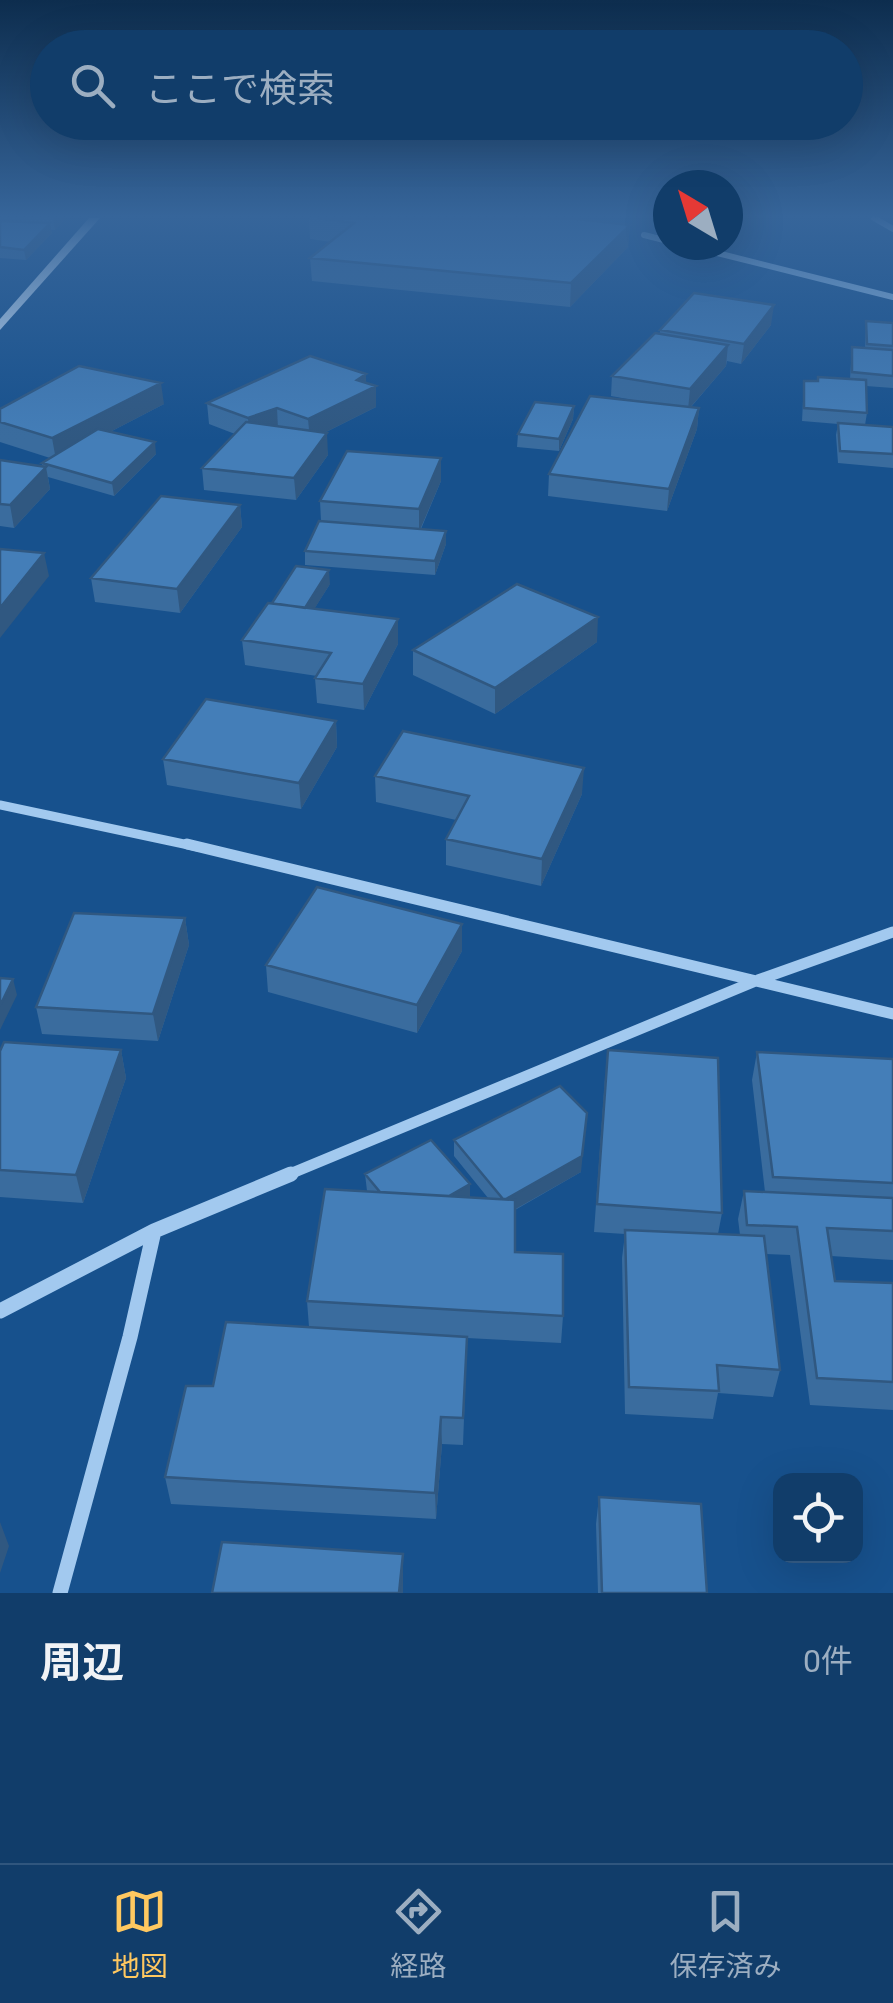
<!DOCTYPE html>
<html lang="ja">
<head>
<meta charset="utf-8">
<style>
	body { margin:0; font-family:Roboto,"Noto Sans JP",sans-serif; background:#1e4872; color:#f1f3f6 }
	.controls { position:absolute; right:30px; bottom:30px; display:grid; overflow:hidden; border-radius:20px; box-shadow:0 10px 40px #0002 }
	.controls button { width:90px; height:90px; display:grid; place-items:center; padding:0; border:0; border-bottom:2px solid #30567e; background:#113d6a; color:#f1f3f6; font:50px sans-serif }
	.compass { position:absolute; left:653px; top:170px; width:90px; height:90px; border-radius:50%; background:#113d6a; box-shadow:0 10px 40px #0002; rotate:322deg }
	.list { margin:0; padding:0; list-style:none }
	h2 { display:flex; justify-content:space-between; align-items:center; height:130px; margin:0; padding:0 40px; font-size:42px }
	h2 small { font-size:32px; font-weight:400; color:#9caec1 }
	.icon { flex:none; width:55px; height:55px; fill:none; stroke:currentColor; stroke-width:2; stroke-linecap:round; stroke-linejoin:round }
	.map { position:relative; flex:none; width:893px; height:1593px; overflow:hidden }
	.search { position:absolute; background:#113d6a; box-shadow:0 10px 40px #0002; left:30px; right:30px; top:30px; height:110px; display:flex; align-items:center; gap:25px; box-sizing:border-box; padding:0 35px; border-radius:55px; color:#9caec1; font-size:38px }
	.sheet { height:270px; background:#113d6a }
	nav { display:flex; justify-content:space-around; align-items:center; box-sizing:border-box; height:140px; border-top:2px solid #30567e; background:#113d6a; font-size:28px; color:#9caec1 }
	nav a { display:grid; justify-items:center; gap:5px }
	nav .on { color:#ffc860 }
	.map>svg:first-child { display:block }
	.lines { fill:none; stroke-linecap:round; stroke-linejoin:round }
	.minor-far3 { stroke:#a2c9ef; stroke-width:6 }
	.minor-far2 { stroke:#a2c9ef; stroke-width:9 }
	.minor-far1 { stroke:#a2c9ef; stroke-width:11 }
	.minor { stroke:#a2c9ef; stroke-width:15 }
	.secondary { fill:#d0e5fa; fill-rule:evenodd }
	.wall { fill:#3a6c9e }
	.shaded-wall { fill:#305881 }
	.building { fill:#447eb8; stroke:#305881; stroke-width:2.5 }
</style>
</head>
<body>
<div class="map">
<svg width="893" height="1593" viewBox="0 0 893 1593">
	<rect width="100%" height="100%" fill="#17518d"/>
	<g class="lines">
		<path class="minor-far3" d="M 874,218 L 893,229
			M 644,235 L 668,241
			M 685,245 L 893,297"/>
		<path class="minor-far2" d="M 0,805 L 198,847"/>
		<path class="minor-far1" d="M 187,844 L 893,1014
			M 285,1176 L 758,980 L 893,932"/>
		<path class="minor" d="M 0,1311 L 154,1231 L 291,1174
			M 60,1593 L 130,1337 L 154,1231"/>
		<path class="secondary" d="M 89,218 L 100,218 L 0,330 L 0,319 Z"/>
	</g>
	<path class="wall" d="M 0,218 L 66,218 L 55,230 L 51,230 L 52,233 L 26,260 L 0,258 Z
		M 309,218 L 568,218 L 630,225 L 628,247 L 570,307 L 312,281 L 310,258 L 331,242 L 310,239 Z
		M 866,321 L 893,323 L 893,388 L 866,386 L 867,413 L 865,425 L 893,427 L 893,468 L 838,463 L 836,435 L 838,424 L 802,421 L 804,381 L 818,381 L 850,379 L 852,347 L 865,348 Z
		M 771,325 L 741,364 L 727,361 L 726,366 L 691,407 L 699,408 L 697,429 L 667,511 L 548,496 L 549,474 L 633,400 L 611,396 L 612,376 L 660,334 L 660,330 Z
		M 366,374 L 366,383 L 376,407 L 324,433 L 328,455 L 296,500 L 204,490 L 202,468 L 235,434 L 209,424 L 207,403 Z
		M 164,404 L 110,432 L 156,454 L 114,496 L 48,477 L 50,489 L 14,528 L 0,526 L 0,460 L 42,466 L 42,463 L 50,458 L 0,442 L 0,409 Z
		M 574,406 L 573,419 L 559,451 L 517,447 L 518,434 Z
		M 441,458 L 441,481 L 421,529 L 446,544 L 435,575 L 305,565 L 305,551 L 321,521 L 320,501 Z
		M 240,505 L 242,527 L 180,613 L 95,602 L 91,578 Z
		M 330,584 L 314,609 L 398,619 L 398,644 L 364,710 L 317,703 L 315,678 L 317,676 L 245,665 L 242,640 Z
		M 597,642 L 495,714 L 413,675 L 413,650 Z
		M 336,721 L 337,747 L 301,809 L 167,785 L 163,759 Z
		M 375,776 L 582,794 L 541,886 L 446,865 L 446,839 L 456,820 L 376,802 Z
		M 185,918 L 189,945 L 158,1041 L 42,1034 L 36,1007 Z
		M 462,924 L 462,951 L 417,1033 L 268,992 L 266,965 Z
		M 121,1050 L 126,1078 L 83,1203 L 0,1197 L 0,1051 Z
		M 757,1052 L 893,1059 L 893,1260 L 831,1256 L 835,1281 L 893,1283 L 893,1410 L 810,1405 L 790,1255 L 766,1254 L 780,1370 L 773,1397 L 718,1393 L 713,1419 L 625,1414 L 622,1258 L 625,1234 L 594,1232 L 605,1078 L 722,1213 L 718,1234 L 740,1235 L 738,1219 L 744,1191 L 765,1192 L 752,1080 Z
		M 454,1140 L 581,1172 L 515,1210 L 515,1252 L 563,1316 L 561,1343 L 467,1338 L 463,1445 L 442,1444 L 436,1519 L 171,1504 L 165,1477 L 213,1386 L 309,1327 L 307,1301 L 367,1191 L 365,1174 L 470,1184 L 470,1197 L 488,1198 L 454,1156 Z
		M 599,1497 L 707,1593 L 598,1593 L 596,1524 Z"/>
	<path class="shaded-wall" d="M 53,218 L 66,218 L 55,230 Z
		M 50,223 L 52,233 L 26,260 L 24,250 Z
		M 630,225 L 628,247 L 570,307 L 571,283 Z
		M 774,305 L 771,325 L 741,364 L 744,344 Z
		M 728,345 L 726,366 L 688,410 L 690,389 Z
		M 366,374 L 366,391 L 376,386 L 376,407 L 310,440 L 308,419 Z
		M 161,383 L 164,404 L 56,460 L 52,438 Z
		M 574,406 L 573,419 L 559,451 L 559,439 Z
		M 277,408 L 278,429 L 250,440 L 248,418 Z
		M 699,408 L 697,429 L 667,511 L 669,489 Z
		M 327,433 L 328,455 L 296,500 L 294,478 Z
		M 155,442 L 156,454 L 114,496 L 112,483 Z
		M 441,458 L 441,481 L 419,532 L 419,509 Z
		M 46,467 L 50,489 L 14,528 L 10,505 Z
		M 240,505 L 242,527 L 180,613 L 177,589 Z
		M 446,531 L 446,544 L 435,575 L 435,561 Z
		M 44,553 L 49,576 L 0,638 L 0,608 Z
		M 329,570 L 330,584 L 305,624 L 304,610 Z
		M 598,617 L 597,642 L 495,714 L 495,688 Z
		M 398,619 L 398,644 L 364,710 L 363,684 Z
		M 336,721 L 337,747 L 301,809 L 299,783 Z
		M 584,768 L 582,794 L 541,886 L 542,859 Z
		M 185,918 L 189,945 L 158,1041 L 153,1014 Z
		M 462,924 L 462,951 L 417,1033 L 417,1005 Z
		M 13,979 L 17,995 L 0,1030 L 0,1006 Z
		M 121,1050 L 126,1078 L 83,1203 L 76,1175 Z
		M 587,1113 L 581,1172 L 503,1216 L 504,1200 Z
		M 470,1184 L 470,1200 L 437,1203 Z
		M 441,1417 L 442,1444 L 436,1519 L 435,1493 Z
		M 0,1522 L 9,1546 L 0,1573 Z
		M 403,1554 L 403,1593 L 399,1593 Z"/>
	<path class="building" d="M 317,218 L 568,218 L 630,225 L 571,283 L 310,258 L 354,223 Z
		M 0,221 L 50,223 L 24,250 L 0,247 Z
		M 694,293 L 774,305 L 744,344 L 660,330 Z
		M 866,321 L 893,323 L 893,346 L 867,344 Z
		M 655,333 L 728,345 L 690,389 L 612,376 Z
		M 852,347 L 893,350 L 893,376 L 852,372 Z
		M 310,356 L 366,374 L 357,380 L 376,386 L 308,419 L 277,408 L 248,418 L 207,403 Z
		M 79,366 L 161,383 L 52,438 L 0,422 L 0,409 Z
		M 818,377 L 866,380 L 867,413 L 804,408 L 804,381 L 818,381 Z
		M 590,396 L 699,408 L 669,489 L 549,474 Z
		M 535,402 L 574,406 L 559,439 L 518,434 Z
		M 246,422 L 327,433 L 294,478 L 202,468 Z
		M 838,423 L 893,427 L 893,454 L 840,451 Z
		M 98,429 L 155,442 L 112,483 L 42,463 Z
		M 347,451 L 441,458 L 419,509 L 320,501 Z
		M 0,460 L 46,467 L 10,505 L 0,504 Z
		M 161,496 L 240,505 L 177,589 L 91,578 Z
		M 319,521 L 446,531 L 435,561 L 305,551 Z
		M 0,549 L 44,553 L 0,608 Z
		M 296,566 L 329,570 L 305,608 L 272,603 Z
		M 517,584 L 598,617 L 495,688 L 413,650 Z
		M 268,603 L 398,619 L 363,684 L 315,678 L 331,653 L 242,640 Z
		M 206,699 L 336,721 L 299,783 L 163,759 Z
		M 403,731 L 584,768 L 542,859 L 446,839 L 469,796 L 375,776 Z
		M 317,887 L 462,924 L 417,1005 L 266,965 Z
		M 74,913 L 185,918 L 153,1014 L 36,1007 Z
		M 0,978 L 13,979 L 0,1006 Z
		M 4,1042 L 121,1050 L 76,1175 L 0,1170 L 0,1051 Z
		M 608,1050 L 718,1058 L 722,1213 L 597,1204 Z
		M 757,1052 L 893,1059 L 893,1183 L 773,1177 Z
		M 560,1086 L 587,1113 L 582,1156 L 506,1199 L 503,1199 L 454,1140 Z
		M 431,1140 L 470,1184 L 449,1196 L 380,1192 L 365,1174 Z
		M 325,1189 L 515,1200 L 515,1252 L 563,1254 L 563,1316 L 307,1301 Z
		M 744,1191 L 893,1198 L 893,1231 L 827,1228 L 835,1281 L 893,1283 L 893,1382 L 817,1378 L 797,1227 L 747,1225 Z
		M 625,1230 L 764,1236 L 780,1370 L 717,1365 L 719,1391 L 629,1387 Z
		M 226,1322 L 467,1337 L 463,1418 L 441,1417 L 435,1493 L 165,1477 L 186,1386 L 213,1386 Z
		M 599,1497 L 701,1504 L 707,1593 L 602,1593 Z
		M 222,1542 L 403,1554 L 399,1593 L 212,1593 Z"/>
	<linearGradient id="sky" x2="0" y2="1"><stop stop-color="#0d2d4e"/><stop offset="0.49" stop-color="#36659a"/><stop offset="1" stop-color="#36659a" stop-opacity="0"/></linearGradient>
	<rect width="893" height="441" fill="url(#sky)"/>
</svg>
<div class="controls">
<button><svg class="icon" aria-label="locate" viewBox="0 0 24 24"><circle cx="12" cy="12" r="6"/><path d="M12 2v4M12 18v4M2 12h4M18 12h4"/></svg></button>
</div>
<svg class="compass" viewBox="-18 -18 36 36"><path d="M0-13l5 13h-10z" fill="#e53935"/><path d="M0 13l5-13h-10z" fill="#9caec1"/></svg>
<div class="search"><svg class="icon" aria-label="search" viewBox="0 0 24 24"><circle cx="10" cy="10" r="6"/><path d="M15 15l6 6"/></svg>ここで検索</div>
</div>
<section class="sheet">
<h2>周辺<small>0件</small></h2>
<ul class="list">
</ul>
</section>
<nav>
<a class="on"><svg class="icon" aria-label="map" viewBox="0 0 24 24"><path d="M3 6l6-2 6 2 6-2v14l-6 2-6-2-6 2zM9 4v14M15 6v14"/></svg>地図</a>
<a><svg class="icon" aria-label="directions" viewBox="0 0 24 24"><path d="M12 3l9 9-9 9-9-9zM9 14v-3h6M13 9l2 2-2 2"/></svg>経路</a>
<a><svg class="icon" aria-label="saved" viewBox="0 0 24 24"><path d="M7 4h10v16l-5-4-5 4z"/></svg>保存済み</a>
</nav>
</body>
</html>
